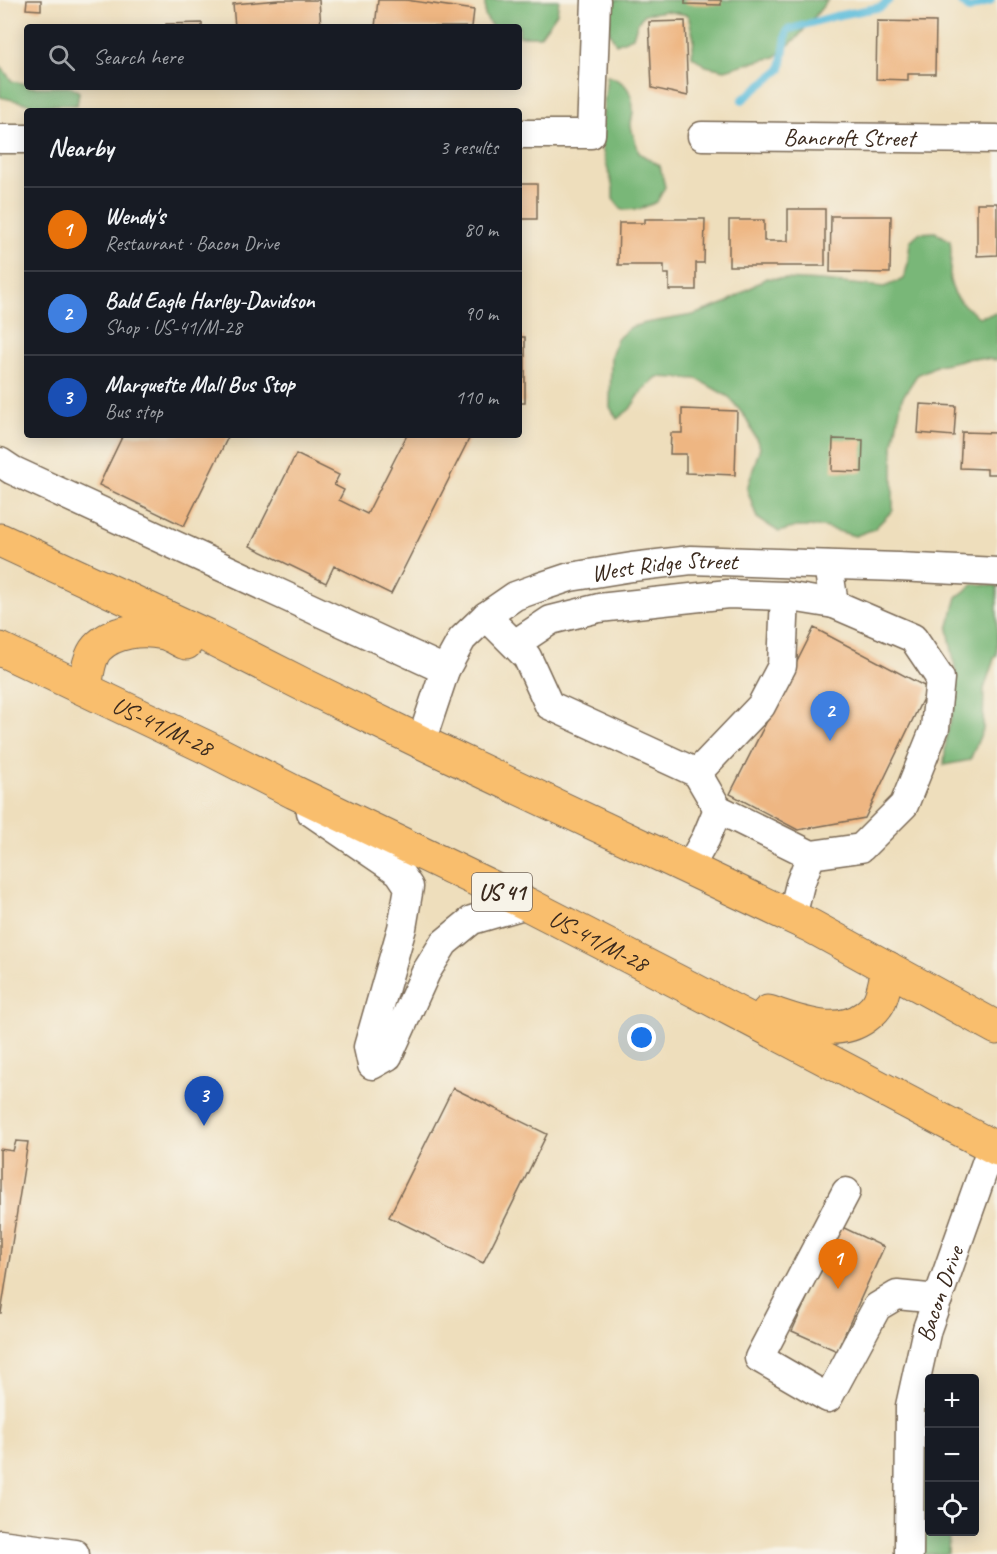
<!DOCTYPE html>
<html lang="en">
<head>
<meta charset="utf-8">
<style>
	body { margin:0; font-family:Caveat,sans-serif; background:#242831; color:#f1f3f6 }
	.controls { position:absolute; right:18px; bottom:18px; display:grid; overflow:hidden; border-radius:6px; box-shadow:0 3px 15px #0003 }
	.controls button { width:54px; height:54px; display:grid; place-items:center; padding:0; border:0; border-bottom:2px solid #363941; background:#171b24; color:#f1f3f6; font:30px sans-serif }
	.you { position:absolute; left:642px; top:1038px; width:21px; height:21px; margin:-15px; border:4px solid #fff; border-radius:50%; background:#1a73e8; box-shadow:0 0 0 9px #1a73e833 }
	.badge { display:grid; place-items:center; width:39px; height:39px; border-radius:50%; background:#c8321e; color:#fff; font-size:20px; font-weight:700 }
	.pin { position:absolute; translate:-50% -50px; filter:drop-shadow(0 2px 3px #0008) }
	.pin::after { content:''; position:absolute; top:32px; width:21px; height:18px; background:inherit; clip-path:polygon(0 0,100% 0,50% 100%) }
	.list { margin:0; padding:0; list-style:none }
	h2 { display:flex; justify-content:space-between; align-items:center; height:78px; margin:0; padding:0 24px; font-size:26px }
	h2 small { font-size:20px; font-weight:400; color:#9ea1a6 }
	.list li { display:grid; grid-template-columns:39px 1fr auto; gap:18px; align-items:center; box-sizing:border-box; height:84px; padding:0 24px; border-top:2px solid #363941 }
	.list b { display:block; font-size:22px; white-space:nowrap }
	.list p { margin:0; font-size:20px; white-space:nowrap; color:#9ea1a6 }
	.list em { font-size:20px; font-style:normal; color:#9ea1a6 }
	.icon { flex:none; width:33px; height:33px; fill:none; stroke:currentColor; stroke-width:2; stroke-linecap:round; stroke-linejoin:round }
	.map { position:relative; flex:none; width:997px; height:1554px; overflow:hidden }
	.search { position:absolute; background:#171b24; box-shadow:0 3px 15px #0003; left:24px; top:24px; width:498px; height:66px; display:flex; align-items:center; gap:15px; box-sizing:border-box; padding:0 21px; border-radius:6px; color:#9ea1a6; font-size:22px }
	.panel { position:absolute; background:#171b24; box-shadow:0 3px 15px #0003; left:24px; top:108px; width:498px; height:330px; border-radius:6px }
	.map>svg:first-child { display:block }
	.forest { fill:#79b778; stroke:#5a704b; stroke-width:1.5 }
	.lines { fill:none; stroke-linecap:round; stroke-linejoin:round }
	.stream { stroke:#5dbddb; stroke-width:8 }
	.building { fill:#eeb682 }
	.minor-casing { stroke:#7a6955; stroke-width:31 }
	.highway-casing { stroke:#7a6955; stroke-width:35 }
	.minor { stroke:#fff; stroke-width:28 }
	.highway { stroke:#f9be6d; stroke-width:33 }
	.labels { text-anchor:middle; stroke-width:5; stroke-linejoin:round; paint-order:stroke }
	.shield { fill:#f7f3e8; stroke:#73665b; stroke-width:1.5 }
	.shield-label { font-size:22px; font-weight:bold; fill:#3b2a1e }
	.street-label { font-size:24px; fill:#3b2a1e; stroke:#f7f3e8 }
</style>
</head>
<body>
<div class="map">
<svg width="997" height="1554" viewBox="0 0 997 1554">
	<rect width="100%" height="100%" fill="#f7f3e8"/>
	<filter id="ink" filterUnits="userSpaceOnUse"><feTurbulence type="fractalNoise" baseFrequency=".0167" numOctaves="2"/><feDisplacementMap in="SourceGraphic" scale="12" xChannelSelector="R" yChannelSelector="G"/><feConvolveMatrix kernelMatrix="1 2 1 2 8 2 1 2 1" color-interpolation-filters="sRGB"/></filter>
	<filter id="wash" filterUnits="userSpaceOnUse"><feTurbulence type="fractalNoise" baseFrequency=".008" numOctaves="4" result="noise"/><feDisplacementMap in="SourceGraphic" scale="24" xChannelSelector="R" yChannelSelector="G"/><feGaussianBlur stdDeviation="1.35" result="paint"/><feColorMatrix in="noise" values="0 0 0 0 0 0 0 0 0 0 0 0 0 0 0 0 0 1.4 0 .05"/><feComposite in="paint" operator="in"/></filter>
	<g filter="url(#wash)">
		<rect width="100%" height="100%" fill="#eedebc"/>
		<path class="forest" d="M 485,0 L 559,0 L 557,13 L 540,36 L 519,36 L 519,27 L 492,27 L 485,16 Z
			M 609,0 L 828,0 L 798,37 L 775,57 L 745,64 L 725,70 L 706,66 L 692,56 L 694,39 L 688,15 L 666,11 L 644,14 L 637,24 L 633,37 L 616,44 L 609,31 Z
			M 0,65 L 12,81 L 27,84 L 27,87 L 72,87 L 79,92 L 77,105 L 34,105 L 0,97 Z
			M 607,76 C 626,81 633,91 633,111 C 633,115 631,120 631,125 C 632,134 637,144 639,153 L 660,166 L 665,187 L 657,202 L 640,209 L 622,210 L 613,199 L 613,188 L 600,141 Z
			M 935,232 L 950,241 C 952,252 951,259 950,270 C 948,293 962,305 979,317 L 997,313 L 997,360 L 972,358 L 938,365 L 917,375 L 902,398 L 893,444 L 893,510 L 874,529 L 855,536 L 823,527 L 796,527 L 779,532 L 757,518 L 747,489 L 760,447 L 746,418 L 729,397 L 697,379 L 657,377 L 642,391 L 630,409 L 617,419 L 610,407 L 611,356 L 617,339 L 631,327 L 646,323 L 693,315 L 726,303 L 766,278 L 821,281 L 884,287 L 904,279 L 908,263 L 910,241 L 919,233 Z
			M 974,584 L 997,586 L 997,655 L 995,656 L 984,689 L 983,729 L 970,760 L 944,765 L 946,738 L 954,706 L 956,673 L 948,629 L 957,597 Z
			M 929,1379 L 930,1532 L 949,1532 L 948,1554 L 918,1554 L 918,1403 Z"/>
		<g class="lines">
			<path class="stream" d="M 959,0 L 969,9 L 990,1 L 991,0
				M 742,100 L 781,69 L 787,30 L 835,16 L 881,7 L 889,0"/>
		</g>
		<g id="blocks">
			<path class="building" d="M 27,0 L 41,0 L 41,10 L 26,9 Z
				M 279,0 L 319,0 L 321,27 L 235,27 L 233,4 Z
				M 378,0 L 406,0 L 474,10 L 472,27 L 375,27 Z
				M 685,0 L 721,0 L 721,5 L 685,4 Z
				M 685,21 L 688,96 L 652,88 L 649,22 Z
				M 877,21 L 936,22 L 935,74 L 908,74 L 908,80 L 876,79 Z
				M 202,23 L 202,27 L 166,27 L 166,24 Z
				M 519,184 L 537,184 L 537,219 L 519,219 Z
				M 977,203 L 997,203 L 997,255 L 977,256 Z
				M 788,209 L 825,209 L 825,266 L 729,266 L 729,220 L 764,220 L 764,241 L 788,241 Z
				M 831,216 L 891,216 L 890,273 L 830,272 Z
				M 645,219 L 705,219 L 704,263 L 696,263 L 696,290 L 669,290 L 669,274 L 664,274 L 664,265 L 618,265 L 619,223 L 645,223 Z
				M 519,337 L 525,337 L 525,403 L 519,403 Z
				M 920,404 L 956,406 L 954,436 L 918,433 Z
				M 682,409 L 737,411 L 735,475 L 686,473 L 686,454 L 670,454 L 671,433 L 682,433 Z
				M 962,432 L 997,433 L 997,474 L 987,474 L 987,469 L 960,468 Z
				M 123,435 L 229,435 L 184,526 L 99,485 Z
				M 407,435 L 471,435 L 391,594 L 334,566 L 326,583 L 250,546 L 296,454 L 339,475 L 334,485 L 344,490 L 339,500 L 367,514 Z
				M 833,439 L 863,440 L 862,472 L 832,471 Z
				M 814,628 L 928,688 L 865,818 L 798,830 L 730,794 Z
				M 453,1088 L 547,1134 L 483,1263 L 389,1217 Z
				M 16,1141 L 28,1142 L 1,1313 L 0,1313 L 0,1149 L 13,1151 Z
				M 840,1226 L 884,1247 L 837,1351 L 792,1331 Z"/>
		</g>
	</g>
	<g filter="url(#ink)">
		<use href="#blocks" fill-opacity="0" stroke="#7a6955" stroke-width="1.5"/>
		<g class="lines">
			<g class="minor-casing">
				<g id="minor">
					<path d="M 519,134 L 591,134 L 596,0"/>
					<path id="s1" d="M 702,136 L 997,139"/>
					<path d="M 0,139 L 27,139"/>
					<path d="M 0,462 L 12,470 L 445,670"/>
					<path d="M 486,616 L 527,657 L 549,705 L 697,773 L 718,809 L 811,855 L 861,848 L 904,805 L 935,728 L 940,678 L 913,638 L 834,604 L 828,565"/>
					<path d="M 515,644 L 551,620 L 599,608 L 728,594 L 785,596 L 834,604"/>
					<path id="s2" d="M 421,742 L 445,670 L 462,639 L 486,616 L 515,596 L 540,587 L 570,577 L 632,567 L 691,560 L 898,567 L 997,572"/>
					<path d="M 697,773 L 761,706 L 782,666 L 785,596"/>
					<path d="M 311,812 L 399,872 L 409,887 L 402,928 L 368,1047 L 372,1065 L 388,1056 L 426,972 L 444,943 L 472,920 L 527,904"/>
					<path d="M 689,868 L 706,838 L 718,809"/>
					<path d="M 792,917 L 800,884 L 811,855"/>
					<path d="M 846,1192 L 759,1358 L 828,1398 L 877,1307 L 897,1295 L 938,1299"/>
					<path d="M 0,1544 L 75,1554"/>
					<path id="s3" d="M 909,1554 L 910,1406 L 927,1329 L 992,1146"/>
				</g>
			</g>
			<g class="highway-casing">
				<g id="highway">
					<path d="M 0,540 L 207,636 L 302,684 L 421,742 L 811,926 L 997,1028"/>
					<path id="s4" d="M 0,649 L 208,748 L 294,792 L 527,904 L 694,990 L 997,1149"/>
					<path d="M 85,689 C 87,677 88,658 97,648 C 113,631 142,628 164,633 C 171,635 179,640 186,643"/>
					<path d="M 768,1012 C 799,1022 836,1038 865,1017 C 872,1012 877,1007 880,1000 C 884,990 886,978 888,968"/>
				</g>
			</g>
			<use href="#minor" class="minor"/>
			<use href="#highway" class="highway"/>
		</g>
	</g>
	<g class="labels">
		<rect class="shield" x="472" y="873" width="60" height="38" rx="4.5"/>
		<g class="shield-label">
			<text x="502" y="900">US 41</text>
		</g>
		<g class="street-label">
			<text dy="8" stroke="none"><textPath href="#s1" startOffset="147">Bancroft Street</textPath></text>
			<text dy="8" stroke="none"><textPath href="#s2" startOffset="333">West Ridge Street</textPath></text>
			<text dy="8" stroke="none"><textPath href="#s4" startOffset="180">US-41/M-28</textPath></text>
			<text dy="8" stroke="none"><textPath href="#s4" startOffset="666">US-41/M-28</textPath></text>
			<text dy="8" stroke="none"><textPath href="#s3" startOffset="264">Bacon Drive</textPath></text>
		</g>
	</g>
</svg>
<div class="controls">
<button>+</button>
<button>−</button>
<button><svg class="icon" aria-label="locate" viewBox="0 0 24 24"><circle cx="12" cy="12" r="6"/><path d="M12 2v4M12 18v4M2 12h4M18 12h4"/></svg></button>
</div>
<div class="you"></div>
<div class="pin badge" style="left:838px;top:1289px;background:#e8710a">1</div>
<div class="pin badge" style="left:830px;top:741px;background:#3f7fe0">2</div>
<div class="pin badge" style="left:204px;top:1126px;background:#1a4fb4">3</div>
<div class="search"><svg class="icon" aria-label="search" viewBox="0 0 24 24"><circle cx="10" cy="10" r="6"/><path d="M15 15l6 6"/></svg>Search here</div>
<section class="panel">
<h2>Nearby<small>3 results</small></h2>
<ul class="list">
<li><span class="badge" style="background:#e8710a">1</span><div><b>Wendy's</b><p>Restaurant · Bacon Drive</p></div><em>80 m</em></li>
<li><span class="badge" style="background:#3f7fe0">2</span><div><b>Bald Eagle Harley-Davidson</b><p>Shop · US-41/M-28</p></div><em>90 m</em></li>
<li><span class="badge" style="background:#1a4fb4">3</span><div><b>Marquette Mall Bus Stop</b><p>Bus stop</p></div><em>110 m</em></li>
</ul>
</section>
</div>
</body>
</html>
